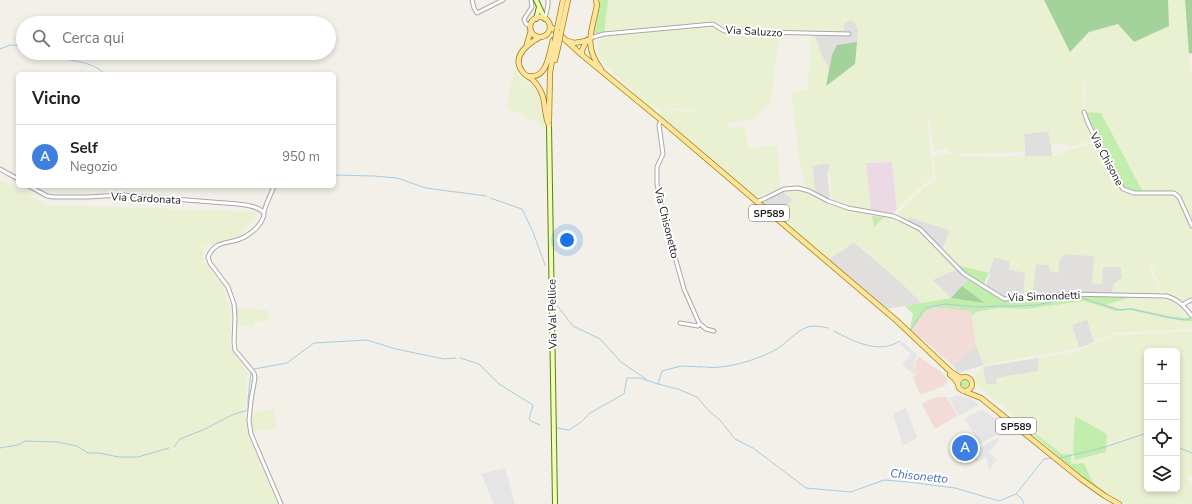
<!DOCTYPE html>
<html lang="it">
<head>
<meta charset="utf-8">
<style>
	body { margin:0; font-family:"Nunito Sans",sans-serif; background:#f2f2f2; color:#202124 }
	.controls { position:absolute; right:12px; bottom:12px; display:grid; overflow:hidden; border-radius:6px; box-shadow:0 2px 6px #0003 }
	.controls button { width:36px; height:36px; display:grid; place-items:center; padding:0; border:0; border-bottom:1px solid #e0e0e0; background:#fff; color:#202124; font:20px sans-serif }
	.you { position:absolute; left:567px; top:240px; width:14px; height:14px; margin:-10px; border:3px solid #fff; border-radius:50%; background:#1a73e8; box-shadow:0 0 0 6px #1a73e833 }
	.badge { display:grid; place-items:center; width:26px; height:26px; border-radius:50%; background:#d32000; color:#fff; font-size:13px; font-weight:700 }
	.pin { position:absolute; translate:-50% -50%; border:2px solid #fff; box-shadow:0 1px 4px #0006 }
	.list { margin:0; padding:0; list-style:none }
	h2 { display:flex; justify-content:space-between; align-items:center; height:52px; margin:0; padding:0 16px; font-size:17px }
	h2 small { font-size:13px; font-weight:400; color:#757577 }
	.list li { display:grid; grid-template-columns:26px 1fr auto; gap:12px; align-items:center; box-sizing:border-box; height:64px; padding:0 16px; border-top:1px solid #e0e0e0 }
	.list b { display:block; font-size:15px; white-space:nowrap }
	.list p { margin:0; font-size:13px; white-space:nowrap; color:#757577 }
	.list em { font-size:13px; font-style:normal; color:#757577 }
	.icon { flex:none; width:22px; height:22px; fill:none; stroke:currentColor; stroke-width:2; stroke-linecap:round; stroke-linejoin:round }
	.map { position:relative; flex:none; width:1192px; height:504px; overflow:hidden }
	.search { position:absolute; background:#fff; box-shadow:0 2px 6px #0003; left:16px; top:16px; width:320px; height:44px; display:flex; align-items:center; gap:10px; box-sizing:border-box; padding:0 14px; border-radius:22px; color:#757577; font-size:15px }
	.panel { position:absolute; background:#fff; box-shadow:0 2px 6px #0003; left:16px; top:72px; width:320px; height:116px; border-radius:6px }
	.map>svg:first-child { display:block }
	.residential { fill:#e0dfde }
	.commercial { fill:#f3dcd7 }
	.industrial { fill:#ebdae5 }
	.farmland { fill:#eaf1d3; fill-rule:evenodd }
	.grass { fill:#c3edad }
	.forest { fill:#a3d39b }
	.parking { fill:#e5e5e5 }
	.lines { fill:none; stroke-linecap:round; stroke-linejoin:round }
	.stream { stroke:#a7cbe1; stroke-width:1 }
	.street-casing { stroke:#a8a8a8; stroke-width:5 }
	.secondary-casing { stroke:#5f8100; stroke-width:6 }
	.primary-casing { stroke:#9f8200; stroke-width:6 }
	.street { stroke:#fff; stroke-width:3 }
	.secondary { stroke:#effdbb; stroke-width:4 }
	.primary { stroke:#ffe4a0; stroke-width:4.5 }
	.primary-bridge-casing { stroke:#9f8200; stroke-width:6; stroke-linecap:butt }
	.primary-bridge { stroke:#ffe4a0; stroke-width:4.5 }
	.labels { text-anchor:middle; stroke-width:4; stroke-linejoin:round; paint-order:stroke }
	.shield { fill:#fff; stroke:#646464; stroke-width:1 }
	.shield-label { font-size:10px; font-weight:bold; fill:#212121 }
	.street-label { font-size:11px; fill:#212121; stroke:#fff }
	.water-label { font-size:12px; font-style:italic; fill:#486fb7; stroke:#fff }
</style>
</head>
<body>
<div class="map">
<svg width="1192" height="504" viewBox="0 0 1192 504">
	<rect width="100%" height="100%" fill="#f2f0e8"/>
	<path class="residential" d="M 848,21 L 852,21 L 856,24 L 858,30 L 855,64 L 826,86 L 829,69 L 822,56 L 814,34 L 814,31 L 843,31 L 844,24 Z
		M 1049,131 L 1052,156 L 1025,157 L 1024,134 Z
		M 829,163 L 830,169 L 827,173 L 830,199 L 815,192 L 812,166 Z
		M 782,191 L 793,199 L 777,217 L 760,202 Z
		M 909,217 L 950,230 L 942,251 L 922,230 L 908,221 Z
		M 854,242 L 895,277 L 922,303 L 886,309 L 828,260 Z
		M 1065,254 L 1095,256 L 1092,283 L 1103,267 L 1121,267 L 1122,278 L 1114,284 L 1112,293 L 1063,293 L 1032,295 L 1036,264 L 1049,265 L 1060,259 Z
		M 994,257 L 1009,261 L 1009,269 L 1025,272 L 1024,296 L 1007,297 L 1000,295 L 986,286 L 990,273 L 989,273 Z
		M 957,269 L 969,279 L 951,298 L 932,280 Z
		M 1087,319 L 1094,342 L 1079,348 L 1072,325 Z
		M 976,345 L 984,365 L 958,373 L 953,366 Z
		M 1038,358 L 1039,371 L 997,378 L 996,384 L 986,384 L 983,367 Z"/>
	<path class="commercial" d="M 935,307 L 971,311 L 976,345 L 953,366 L 922,338 L 917,337 L 911,331 L 925,312 Z
		M 919,357 L 940,371 L 947,379 L 947,383 L 944,386 L 920,395 L 913,377 L 916,376 L 915,362 Z
		M 939,397 L 947,397 L 957,416 L 935,429 L 922,404 L 932,398 Z"/>
	<path class="industrial" d="M 892,161 L 897,209 L 892,214 L 871,212 L 866,163 Z"/>
	<path class="farmland" d="M 608,0 L 1044,0 L 1070,52 L 1089,32 L 1118,24 L 1134,42 L 1168,26 L 1168,0 L 1185,0 L 1190,70 L 1192,70 L 1192,224 L 1179,195 L 1176,192 L 1143,192 L 1101,114 L 1085,112 L 1084,105 L 1086,88 L 1083,78 L 1081,79 L 1083,86 L 1083,111 L 1093,137 L 1088,142 L 1073,146 L 1066,146 L 1061,143 L 1051,145 L 1048,131 L 1024,134 L 1025,152 L 956,154 L 964,157 L 1052,156 L 1095,142 L 1114,180 L 1125,192 L 1133,194 L 1173,194 L 1178,198 L 1182,210 L 1192,228 L 1192,299 L 1182,302 L 1172,296 L 1162,295 L 1151,263 L 1149,264 L 1160,293 L 1159,295 L 1112,293 L 1114,284 L 1122,278 L 1121,267 L 1103,267 L 1102,284 L 1092,283 L 1094,256 L 1065,254 L 1060,259 L 1058,273 L 1049,271 L 1049,265 L 1036,264 L 1032,295 L 1024,296 L 1025,273 L 1009,269 L 1009,261 L 994,257 L 989,273 L 957,265 L 942,251 L 950,230 L 909,217 L 908,221 L 895,216 L 909,201 L 934,179 L 936,180 L 933,156 L 953,153 L 946,149 L 934,151 L 929,116 L 927,117 L 933,176 L 897,209 L 892,162 L 866,163 L 871,212 L 832,201 L 829,163 L 812,166 L 815,192 L 805,187 L 800,164 L 791,93 L 808,89 L 811,34 L 814,34 L 822,56 L 829,69 L 827,86 L 855,64 L 858,30 L 856,24 L 852,21 L 848,21 L 844,24 L 843,31 L 724,30 L 713,20 L 711,22 L 604,33 Z
		M 709,26 L 718,28 L 720,31 L 780,34 L 770,103 L 754,119 L 726,124 L 728,129 L 744,126 L 749,149 L 777,145 L 780,190 L 771,193 L 767,196 L 751,196 L 658,116 L 659,111 L 660,109 L 680,110 L 692,113 L 693,111 L 673,108 L 651,109 L 600,60 L 598,53 L 598,41 L 603,36 Z
		M 514,69 L 519,76 L 533,87 L 540,99 L 545,128 L 524,115 L 506,108 Z
		M 0,180 L 49,205 L 260,212 L 241,235 L 204,247 L 203,261 L 223,285 L 231,316 L 229,345 L 248,372 L 244,412 L 251,443 L 278,504 L 0,504 Z
		M 802,190 L 809,192 L 830,204 L 872,216 L 874,227 L 884,217 L 895,219 L 907,223 L 922,232 L 957,269 L 932,280 L 951,298 L 922,303 L 895,277 L 854,242 L 828,260 L 777,217 L 793,199 L 782,191 Z
		M 1134,296 L 1172,298 L 1182,306 L 1191,317 L 1186,318 L 1169,316 L 1132,308 L 1120,309 L 1105,305 Z
		M 1084,301 L 1116,311 L 1129,310 L 1185,321 L 1192,321 L 1192,329 L 1115,333 L 1094,342 L 1087,319 L 1072,325 L 1079,348 L 984,365 L 976,345 L 972,316 L 976,312 L 998,308 L 1027,309 Z
		M 236,308 L 268,310 L 269,321 L 254,322 L 253,328 L 236,325 Z
		M 1192,331 L 1192,474 L 1187,477 L 1192,487 L 1192,504 L 1124,504 L 1106,495 L 1091,479 L 1084,463 L 1071,464 L 1071,454 L 1062,455 L 978,386 L 975,379 L 975,371 L 983,369 L 986,384 L 996,384 L 997,378 L 1038,371 L 1038,358 L 1074,352 L 1114,335 ZM 1147,351 L 1177,351 L 1177,489 L 1147,489 Z
		M 274,409 L 277,428 L 261,431 L 251,431 L 251,413 Z"/>
	<path class="grass" d="M 600,0 L 608,0 L 608,1 L 604,33 L 594,33 Z
		M 1085,112 L 1101,113 L 1143,192 L 1129,191 L 1120,185 L 1089,123 Z
		M 872,216 L 884,217 L 874,227 Z
		M 957,265 L 989,273 L 984,284 L 981,284 L 964,272 Z
		M 969,279 L 1001,299 L 1028,299 L 1066,295 L 1134,296 L 1106,305 L 1120,309 L 1132,308 L 1169,316 L 1186,318 L 1191,317 L 1192,321 L 1185,321 L 1167,318 L 1129,310 L 1116,311 L 1084,301 L 1027,309 L 998,308 L 976,312 L 972,316 L 970,311 L 935,307 L 925,312 L 911,331 L 910,328 L 913,314 L 905,306 L 951,298 L 984,302 L 962,286 Z
		M960.5 384a4.5 4.5 0 1 1 9 0a4.5 4.5 0 1 1-9 0Z
		M 1075,416 L 1107,434 L 1106,452 L 1075,460 L 1073,451 Z
		M 1032,431 L 1062,454 L 1071,454 L 1071,464 L 1084,463 L 1091,479 L 1098,488 L 1084,478 L 1035,436 Z"/>
	<path class="forest" d="M 1044,0 L 1168,0 L 1169,26 L 1134,42 L 1118,24 L 1089,32 L 1070,52 Z
		M 1185,0 L 1192,0 L 1192,53 L 1189,54 Z
		M 857,42 L 855,64 L 826,86 L 832,55 L 837,45 Z
		M 962,286 L 985,303 L 951,298 Z"/>
	<path class="parking" d="M 902,341 L 917,355 L 913,364 L 915,366 L 916,376 L 902,365 L 911,354 L 900,344 Z
		M 957,395 L 970,398 L 979,405 L 958,416 L 949,398 Z
		M 906,408 L 917,438 L 903,446 L 893,414 Z
		M 980,410 L 983,410 L 993,417 L 1001,420 L 1005,424 L 1006,427 L 1005,430 L 999,434 L 979,444 L 965,418 Z
		M 997,438 L 999,441 L 989,453 L 997,460 L 989,470 L 986,457 L 975,463 L 970,454 Z
		M 505,468 L 515,504 L 494,504 L 481,474 Z"/>
	<g class="lines">
		<path class="stream" d="M 0,49 L 10,45 L 23,46
			M 42,53 C 62,62 89,58 105,74
			M 334,175 L 374,176 L 397,178 L 426,188 L 486,196
			M 490,198 L 522,209 L 533,232 L 545,265
			M 556,304 L 573,326 L 600,339 L 621,362 L 646,379
			M 834,331 C 853,341 879,355 900,341
			M 910,331 L 922,312 L 926,308 L 934,306 L 945,304 L 977,307 L 1001,306 L 1019,306 L 1037,305 L 1059,300 L 1082,298 L 1119,310 L 1131,309 L 1171,318 L 1185,320 L 1190,319
			M 460,358 L 479,364 L 499,384 L 533,405 L 529,419 L 531,421 L 540,425
			M 705,367 C 725,370 760,359 777,349 C 788,342 799,327 813,326 C 818,326 823,327 828,328
			M 254,369 L 287,363 L 314,343 L 367,340 L 396,349 L 444,359 L 456,358
			M 658,384 L 662,371 L 681,366 L 703,367
			M 557,428 L 569,430 L 581,422 L 590,413 L 624,394 L 627,378 L 640,378 L 658,384 L 678,389 L 697,397 L 710,412 L 720,420 L 735,439 L 753,448 L 806,488 L 851,492 L 884,480 L 908,482 L 955,488 L 999,501 L 1016,494 L 1044,459 L 1052,458
			M 174,447 L 180,439 L 205,429 L 232,415 L 248,410 L 248,400 L 251,372
			M 1177,447 L 1192,453
			M 0,448 L 18,445 L 25,441 L 57,442 L 77,446 L 88,453 L 99,453 L 119,457 L 138,457 L 169,448
			M 1060,458 L 1102,448 L 1144,434 L 1147,436
			M 1017,495 L 1022,499 L 1024,504"/>
		<g class="street-casing">
			<path id="street" d="M 472,0 L 474,8 L 477,13 L 503,0
				M 545,19 L 548,5 L 548,0
				M 531,26 L 526,24 L 524,19 L 532,7 L 531,0
				M 590,38 L 604,34 L 713,24 L 724,31 L 849,34
				M 1084,112 L 1088,123 L 1113,174 L 1123,189 L 1134,193 L 1174,193 L 1179,197 L 1192,226
				M 661,120 L 659,125 L 663,154 L 657,167 L 657,184 L 666,225 L 684,289 L 699,323 L 706,329 L 714,331
				M 0,169 L 18,179
				M 29,186 L 47,196 L 54,197 L 88,197 L 122,195 L 238,204 C 246,205 258,206 264,213
				M 274,186 C 271,195 266,203 264,212 C 264,214 264,216 263,218 C 261,224 254,231 249,234 C 235,246 216,237 208,257 L 210,263 L 228,287 L 234,304 L 235,317 L 234,342 L 235,350 L 254,373 L 255,378 L 251,400 L 249,421 L 251,434 L 281,504
				M 756,202 L 766,198 L 784,189 L 798,188 L 809,191 L 828,201 L 848,208 L 893,216 L 900,219 L 920,229 L 964,274 L 1004,299 L 1065,294 L 1166,296 C 1178,299 1184,306 1192,316
				M 1183,305 L 1187,302 L 1192,300
				M 680,323 L 698,326 L 699,323"/>
		</g>
		<g class="secondary-casing">
			<path id="secondary" d="M 536,0 L 545,19
				M 536,19 L 539,7
				M 549,125 L 555,504"/>
		</g>
		<g class="primary-casing">
			<path id="primary" d="M 596,0 L 597,5 C 592,31 583,46 601,69
				M530 27a10 10 0 1 1 20 0a10 10 0 1 1-20 0Z
				M 550,26 L 582,55 L 661,120 L 897,321 L 951,372 L 961,378
				M 557,29 L 563,0
				M 561,32 L 568,0
				M 540,37 C 529,43 511,56 522,71 C 524,75 528,76 532,79 C 536,83 540,89 542,94 C 546,104 544,116 549,125
				M 568,41 L 574,43 L 586,41
				M 527,44 L 531,30
				M 582,55 L 582,50 L 587,40
				M 555,60 L 559,43
				M 529,76 C 548,79 549,52 553,40
				M 549,121 L 550,73 L 555,41
				M 950,375 L 955,379 L 958,384
				M958 384a7 7 0 1 1 14 0a7 7 0 1 1-14 0Z
				M 966,392 L 981,398 L 1081,479 L 1105,496 L 1119,504"/>
		</g>
		<use href="#street" class="street"/>
		<use href="#secondary" class="secondary"/>
		<use href="#primary" class="primary"/>
		<g class="primary-bridge-casing">
			<path id="primary-bridge" d="M 555,41 L 557,29
				M 559,43 L 561,32"/>
		</g>
		<use href="#primary-bridge" class="primary-bridge"/>
	</g>
	<g class="labels">
		<g class="shield">
			<rect x="749" y="205" width="40" height="16" rx="3"/>
			<rect x="996" y="418" width="40" height="16" rx="3"/>
		</g>
		<g class="shield-label">
			<text x="769" y="217">SP589</text>
			<text x="1016" y="430">SP589</text>
		</g>
		<g class="street-label">
			<text transform="translate(754 31) rotate(3)" y="4">Via Saluzzo</text>
			<text transform="translate(1107 159) rotate(62)" y="4">Via Chisone</text>
			<text transform="translate(146 198) rotate(3)" y="4">Via Cardonata</text>
			<text transform="translate(667 223) rotate(76)" y="4">Via Chisonetto</text>
			<text transform="translate(1044 296) rotate(-2)" y="4">Via Simondetti</text>
			<text transform="translate(552 314) rotate(-91)" y="4">Via Val Pellice</text>
		</g>
		<g class="water-label">
			<text transform="translate(919 476) rotate(6)" y="4">Chisonetto</text>
		</g>
	</g>
</svg>
<div class="controls">
<button>+</button>
<button>−</button>
<button><svg class="icon" aria-label="locate" viewBox="0 0 24 24"><circle cx="12" cy="12" r="6"/><path d="M12 2v4M12 18v4M2 12h4M18 12h4"/></svg></button>
<button><svg class="icon" aria-label="layers" viewBox="0 0 24 24"><path d="M12 4l9 5-9 5-9-5zM3 14l9 5 9-5"/></svg></button>
</div>
<div class="you"></div>
<div class="pin badge" style="left:965px;top:448px;background:#3f7fe0">A</div>
<div class="search"><svg class="icon" aria-label="search" viewBox="0 0 24 24"><circle cx="10" cy="10" r="6"/><path d="M15 15l6 6"/></svg>Cerca qui</div>
<section class="panel">
<h2>Vicino<small></small></h2>
<ul class="list">
<li><span class="badge" style="background:#3f7fe0">A</span><div><b>Self</b><p>Negozio</p></div><em>950 m</em></li>
</ul>
</section>
</div>
</body>
</html>
